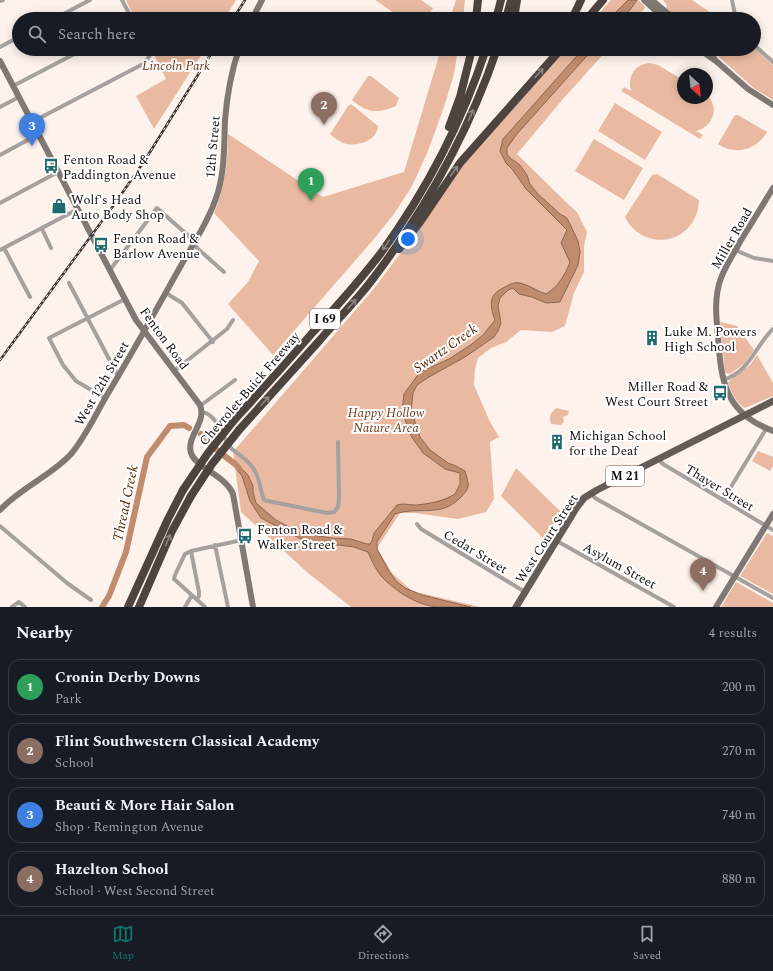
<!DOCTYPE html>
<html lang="en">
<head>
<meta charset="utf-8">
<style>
	body { margin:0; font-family:Spectral,serif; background:#20242c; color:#f1f3f6 }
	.compass { position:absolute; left:677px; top:68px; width:36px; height:36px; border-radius:50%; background:#171b24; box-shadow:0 2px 10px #0003; rotate:153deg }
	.you { position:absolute; left:408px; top:239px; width:14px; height:14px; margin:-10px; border:3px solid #fff; border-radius:50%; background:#1a73e8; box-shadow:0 0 0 6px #1a73e833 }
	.badge { display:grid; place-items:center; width:26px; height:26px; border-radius:50%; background:#0f766e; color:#fff; font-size:13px; font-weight:700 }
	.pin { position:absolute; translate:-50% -33px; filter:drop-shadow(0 1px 2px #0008) }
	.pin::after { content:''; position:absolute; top:21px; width:14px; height:12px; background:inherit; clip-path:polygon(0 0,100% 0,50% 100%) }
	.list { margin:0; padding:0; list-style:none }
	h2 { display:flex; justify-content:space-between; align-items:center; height:52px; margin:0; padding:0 16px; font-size:17px }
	h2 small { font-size:13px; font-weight:400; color:#9ea1a6 }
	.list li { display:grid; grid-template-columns:26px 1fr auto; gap:12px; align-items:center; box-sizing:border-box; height:56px; margin:0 8px 8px; padding:0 8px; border:1px solid #363941; border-radius:12px }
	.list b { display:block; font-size:15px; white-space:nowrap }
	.list p { margin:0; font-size:13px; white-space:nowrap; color:#9ea1a6 }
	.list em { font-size:13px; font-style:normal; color:#9ea1a6 }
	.icon { flex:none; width:22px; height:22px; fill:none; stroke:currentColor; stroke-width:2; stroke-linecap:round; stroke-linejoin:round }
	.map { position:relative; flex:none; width:773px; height:607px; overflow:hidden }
	.search { position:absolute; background:#171b24; box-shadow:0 2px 10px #0003; left:12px; right:12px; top:12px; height:44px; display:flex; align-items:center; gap:10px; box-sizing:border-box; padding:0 14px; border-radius:22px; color:#9ea1a6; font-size:15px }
	.sheet { height:308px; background:#171b24 }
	nav { display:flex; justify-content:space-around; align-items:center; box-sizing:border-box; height:56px; border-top:1px solid #363941; background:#171b24; font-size:11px; color:#9ea1a6 }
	nav a { display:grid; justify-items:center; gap:2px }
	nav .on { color:#0f766e }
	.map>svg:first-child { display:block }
	.green { fill:#e9baa1 }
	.water { fill:#c18b6d; stroke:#8d6650 }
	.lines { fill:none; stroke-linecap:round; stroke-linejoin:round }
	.river { stroke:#c18b6d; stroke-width:6 }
	.street { stroke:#a5a19e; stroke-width:4 }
	.secondary { stroke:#7f7874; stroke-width:6 }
	.primary { stroke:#645c57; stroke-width:7 }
	.highway { stroke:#4d443f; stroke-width:8 }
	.rail-casing { stroke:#37322f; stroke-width:2.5 }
	.rail { stroke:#fff; stroke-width:1; stroke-dasharray:3; stroke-linecap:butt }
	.highway-bridge { stroke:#4d443f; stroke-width:8 }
	.oneway { stroke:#8b8582 }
	.labels { text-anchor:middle; stroke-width:4; stroke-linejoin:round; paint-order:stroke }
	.shield { fill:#fff; stroke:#5a5756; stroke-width:1 }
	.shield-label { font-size:12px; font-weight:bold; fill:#130f0d }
	.park-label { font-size:13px; font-style:italic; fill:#6e3a18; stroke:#fff }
	.street-label { font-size:13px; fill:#130f0d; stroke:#fff }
	.poi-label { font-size:13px; fill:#130f0d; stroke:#fff; text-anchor:start }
	.water-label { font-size:14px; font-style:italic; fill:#542300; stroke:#fff }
</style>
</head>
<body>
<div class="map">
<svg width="773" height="607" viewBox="0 0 773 607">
	<rect width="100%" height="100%" fill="#fef3ec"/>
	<path class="green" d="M 126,0 L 236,0 L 224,19 L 135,19 Z
		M 375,0 L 421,0 L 433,8 L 426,19 L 403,19 Z
		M 456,0 L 465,0 L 463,19 L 450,19 Z
		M 611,0 L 638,0 L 644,5 L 645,8 L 635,19 L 594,19 Z
		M 663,0 L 692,0 L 720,19 L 677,19 L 666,9 L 667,5 Z
		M 754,48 L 773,65 L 773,100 L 755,89 L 710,49 L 754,49 Z
		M 151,49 L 205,49 L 154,129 L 136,96 L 166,79 Z
		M 441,49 L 458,49 L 454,74 L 444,107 L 428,151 L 412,186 L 394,214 L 373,240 L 273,355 L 228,304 L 248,282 L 259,261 L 214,213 C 225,187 228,162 228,134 L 323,197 L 404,172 Z
		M 566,49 L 608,49 L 563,99 L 517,154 L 569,205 L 577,212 L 587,232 L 584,246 L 584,272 L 574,293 L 565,326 L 552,332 L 521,330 L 506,342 L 491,348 L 478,358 L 475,369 L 474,385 L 490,422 L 499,437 L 490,442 L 494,499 L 486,512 L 458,519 L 415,513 L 400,513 L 377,548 L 392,573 L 412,591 L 480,607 L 351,607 L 308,573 L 241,512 L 233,452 L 372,291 L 421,226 L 462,164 Z
		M 650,63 L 658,65 L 683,80 L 683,98 L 707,98 L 707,95 C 720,108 713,127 696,131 L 703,135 L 700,139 L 621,91 L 624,87 L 631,91 C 627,76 635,64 650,63 Z
		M 368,76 L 371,76 L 399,98 L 396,106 C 378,114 367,113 352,100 Z
		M 615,103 L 662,132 L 645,160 L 598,131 Z
		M 351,104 L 378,126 C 377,141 359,146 346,144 C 340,142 334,138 330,134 L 348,106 Z
		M 735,115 L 738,115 L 767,132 C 757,150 735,156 718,144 Z
		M 594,139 L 643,168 L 624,200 L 575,171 Z
		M 657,174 L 699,200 C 698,243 644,255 625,217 L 652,175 Z
		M 720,322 L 737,326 L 754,350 L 744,364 L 730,374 L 725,373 Z
		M 757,355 L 773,383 L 773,396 L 745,408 C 737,404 731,392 728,383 L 730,380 L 750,365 Z
		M 556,408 L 569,411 L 568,415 L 563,417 L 564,422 L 561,425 L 551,424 C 549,416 550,414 556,408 Z
		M 758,451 L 773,457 L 773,466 L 770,471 L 752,461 Z
		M 516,468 L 561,512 L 545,540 L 501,496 Z
		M 767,533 L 773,536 L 773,594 L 740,576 Z
		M 736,582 L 773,603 L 773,607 L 721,607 Z"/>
	<path class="water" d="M 628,0 L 637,0 L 630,10 L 619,19 L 610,19 L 614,14 Z
		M 583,49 L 593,49 L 517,134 L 507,148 L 507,154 L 510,158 L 520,165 L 527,175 L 530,184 L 537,193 L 560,214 L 567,218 L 578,241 L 580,252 L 578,265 L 560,302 L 546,303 L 532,297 L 519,294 L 513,288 L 508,290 L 500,298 L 498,306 L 501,323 L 498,331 L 494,337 L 465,357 L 429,377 L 417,385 L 413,393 L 411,410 L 420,437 L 430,450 L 448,463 L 456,466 L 465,471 C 469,486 471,487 460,498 C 441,518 418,506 395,514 L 377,542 L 377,549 L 389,571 L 397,582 L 405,588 L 422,595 L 471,607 C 460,607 448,607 437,607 C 418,605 400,594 386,581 C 378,574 372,562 368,552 L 354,547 L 339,545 L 317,545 L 299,538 L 261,518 L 250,501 L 242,476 L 235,467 L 234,461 L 248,475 L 253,486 L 253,492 L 256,503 L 276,520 L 296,531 L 298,533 L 332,538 L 351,539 L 367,544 L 370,544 L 372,541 L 374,533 L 397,505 C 403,503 409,505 416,505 C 429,504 444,501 455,494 L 460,484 L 460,473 L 445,469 L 423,453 L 411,436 L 402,411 L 404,394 L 420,372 L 449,359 L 472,344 L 483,335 L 495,320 C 489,304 489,294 505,287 C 510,284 514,282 520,283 C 530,285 536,291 546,294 C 558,287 565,275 570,262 L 561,243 L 567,230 L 526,189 L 512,169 L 506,163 L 500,151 L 503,139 Z"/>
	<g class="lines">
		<path class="river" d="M 201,434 L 218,451 L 235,464 L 239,468
			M 102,607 L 109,596 L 126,552 L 147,457 L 170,426 L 184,425 L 189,428"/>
		<path class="street" d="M 122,0 L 132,19
			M 732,0 L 736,19
			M 0,1 L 3,0
			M 54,19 L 90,0
			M 754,45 L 773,62
			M 0,47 L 19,37
			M 13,86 L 84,49
			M 0,107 L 19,97
			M 32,122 L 145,63 L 150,55 L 147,49
			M 0,155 L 39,134
			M 0,203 L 58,172
			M 42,229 L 51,248
			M 4,248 L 30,297
			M 0,250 L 78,209
			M 735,250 L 754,258 L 773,261
			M 110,270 L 157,208 L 192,239 L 197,248 L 224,272
			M 69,283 L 118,376
			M 166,293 L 182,303 L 213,342
			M 174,371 L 227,329 L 233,320
			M 723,380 C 750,372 755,346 773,329
			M 105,398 L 76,381 L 63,365 L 49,338 L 125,299
			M 200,406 L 235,380
			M 202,412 C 219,415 221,438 232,449 C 239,455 248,460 253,468 C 260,477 260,490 264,500 L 268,501 L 327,513 L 334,512 L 338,507 L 339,497 L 338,442
			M 658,459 L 663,464 L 773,530
			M 591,493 L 595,498 L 773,598
			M 723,500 L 766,429
			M 417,524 L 421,529 L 525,592
			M 0,526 L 67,583 L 91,600
			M 557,541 L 674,607
			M 215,545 L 228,607
			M 191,551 L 199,592 L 199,596 L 197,599
			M 12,607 L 19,602 L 25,607
			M 185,607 L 192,595
			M 205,607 L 174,579 L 175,575 L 185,554 L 191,551 L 242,540"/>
		<path class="secondary" d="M 644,0 L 665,19
			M 652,0 L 674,19
			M 252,19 L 262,0
			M 699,49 L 716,61 L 748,89 L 773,105
			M 707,49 L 711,53 L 715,60
			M 0,61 L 136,320 L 200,405 C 207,423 186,436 191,453 C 196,468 225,475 233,494 L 253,607
			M 773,188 C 762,206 752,223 741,240 C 734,253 726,265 721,278 C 714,297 716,316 718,336 C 721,382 725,413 773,431
			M 0,510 C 21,487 51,476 71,454 C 87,435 97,411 110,390 C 134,350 156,310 179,269 C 193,244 210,219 218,192 C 225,168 224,144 225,120 C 227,96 231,72 239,49
			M 716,607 L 773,514"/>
		<path class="primary" d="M 516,607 L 577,507 L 584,498 L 597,490 L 773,401"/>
		<path class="highway" d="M 476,19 L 478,0
			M 496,19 L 501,0
			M 506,19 L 511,0
			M 514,19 L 517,0
			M 572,19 L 581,0
			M 587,19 L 603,0
			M 449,127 L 460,97 L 472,49
			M 399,249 L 420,222 L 460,163 L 561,49
			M 235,419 C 262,390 288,361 314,331 C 337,306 360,280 381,253 C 426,191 462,122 486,49
			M 239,430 C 266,400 293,370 320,340 C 337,320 356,301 372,280 C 426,209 468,134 497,49
			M 128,607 L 168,519 L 183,490
			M 139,607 L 172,531 L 191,496"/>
		<g class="rail-casing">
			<path id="rail" d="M 233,19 L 245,0
				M 0,360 L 116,202 L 145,160 L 214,49"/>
		</g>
		<use href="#rail" class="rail"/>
		<path class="highway-bridge" d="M 183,490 L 208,453 L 235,419
			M 191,496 L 212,464 L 239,430"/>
	</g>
	<defs><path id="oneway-shaft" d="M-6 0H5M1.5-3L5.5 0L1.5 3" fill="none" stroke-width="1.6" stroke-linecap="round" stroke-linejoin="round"/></defs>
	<g class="oneway">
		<use href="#oneway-shaft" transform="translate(539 73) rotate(-48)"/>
		<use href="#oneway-shaft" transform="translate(471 115) rotate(-66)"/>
		<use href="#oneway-shaft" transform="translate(454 171) rotate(-54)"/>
		<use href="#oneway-shaft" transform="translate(386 245) rotate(125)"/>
		<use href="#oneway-shaft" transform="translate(352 304) rotate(-49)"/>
		<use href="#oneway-shaft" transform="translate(265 401) rotate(-48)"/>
		<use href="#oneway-shaft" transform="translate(168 540) rotate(-66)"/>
	</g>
	<defs>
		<g id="bus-bare" transform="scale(1.2)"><path d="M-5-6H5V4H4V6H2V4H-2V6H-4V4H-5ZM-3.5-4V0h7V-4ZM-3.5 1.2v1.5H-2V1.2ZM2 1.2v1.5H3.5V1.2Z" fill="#1e6b6f" stroke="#fff" stroke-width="2.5" paint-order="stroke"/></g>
		<g id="shop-bare" transform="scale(1.2)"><path d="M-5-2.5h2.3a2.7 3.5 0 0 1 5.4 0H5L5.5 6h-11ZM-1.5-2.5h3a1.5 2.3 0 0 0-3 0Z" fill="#1e6b6f" stroke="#fff" stroke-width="2.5" paint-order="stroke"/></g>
		<g id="building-bare" transform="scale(1.2)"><path d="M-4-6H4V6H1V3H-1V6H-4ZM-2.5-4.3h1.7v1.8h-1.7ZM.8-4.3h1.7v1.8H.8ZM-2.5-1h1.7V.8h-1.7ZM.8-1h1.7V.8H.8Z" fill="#1e6b6f" stroke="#fff" stroke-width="2.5" paint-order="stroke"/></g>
	</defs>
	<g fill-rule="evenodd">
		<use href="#bus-bare" x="51" y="166"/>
		<use href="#shop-bare" x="59" y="206"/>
		<use href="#bus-bare" x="101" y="245"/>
		<use href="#building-bare" x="652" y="338"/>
		<use href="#bus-bare" x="720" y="393"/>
		<use href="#building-bare" x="557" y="442"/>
		<use href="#bus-bare" x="245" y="536"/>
	</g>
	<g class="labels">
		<g class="shield">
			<rect x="310" y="309" width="30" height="20" rx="3"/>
			<rect x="606" y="466" width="38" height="20" rx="3"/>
		</g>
		<g class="shield-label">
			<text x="325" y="323">I 69</text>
			<text x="625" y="480">M 21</text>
		</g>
		<g class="park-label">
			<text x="176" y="70">Lincoln Park</text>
			<text x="386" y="417">Happy Hollow<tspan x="386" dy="15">Nature Area</tspan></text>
		</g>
		<g class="street-label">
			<text transform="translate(212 147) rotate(-85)" y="5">12th Street</text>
			<text transform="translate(731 238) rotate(-60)" y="5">Miller Road</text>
			<text transform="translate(165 338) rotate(54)" y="5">Fenton Road</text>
			<text transform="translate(101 383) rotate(-60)" y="5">West 12th Street</text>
			<text transform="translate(249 388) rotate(-49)" y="5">Chevrolet-Buick Freeway</text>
			<text transform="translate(720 487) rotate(31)" y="5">Thayer Street</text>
			<text transform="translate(546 538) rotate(-57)" y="5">West Court Street</text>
			<text transform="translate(476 551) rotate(31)" y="5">Cedar Street</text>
			<text transform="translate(620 565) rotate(29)" y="5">Asylum Street</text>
		</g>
		<g class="poi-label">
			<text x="63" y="164">Fenton Road &amp;<tspan x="63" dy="15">Paddington Avenue</tspan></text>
			<text x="71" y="204">Wolf's Head<tspan x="71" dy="15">Auto Body Shop</tspan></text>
			<text x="113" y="243">Fenton Road &amp;<tspan x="113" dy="15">Barlow Avenue</tspan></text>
			<text x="664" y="336">Luke M. Powers<tspan x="664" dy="15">High School</tspan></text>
			<text x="708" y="391" text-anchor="end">Miller Road &amp;<tspan x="708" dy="15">West Court Street</tspan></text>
			<text x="569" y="440">Michigan School<tspan x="569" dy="15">for the Deaf</tspan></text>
			<text x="257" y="534">Fenton Road &amp;<tspan x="257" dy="15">Walker Street</tspan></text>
		</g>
		<g class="water-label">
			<text transform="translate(445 348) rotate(-35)" y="5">Swartz Creek</text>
			<text transform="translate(125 503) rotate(-78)" y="5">Thread Creek</text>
		</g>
	</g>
</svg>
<svg class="compass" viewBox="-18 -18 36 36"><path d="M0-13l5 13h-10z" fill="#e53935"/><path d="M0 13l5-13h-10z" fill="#9ea1a6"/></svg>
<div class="you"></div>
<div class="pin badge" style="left:311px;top:201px;background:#2e9e5b">1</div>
<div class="pin badge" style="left:324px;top:125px;background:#8d6e63">2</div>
<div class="pin badge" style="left:32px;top:146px;background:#3f7fe0">3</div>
<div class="pin badge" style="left:703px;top:591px;background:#8d6e63">4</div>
<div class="search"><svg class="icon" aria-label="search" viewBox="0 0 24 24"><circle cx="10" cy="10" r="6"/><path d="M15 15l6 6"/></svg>Search here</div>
</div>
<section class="sheet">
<h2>Nearby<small>4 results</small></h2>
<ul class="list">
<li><span class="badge" style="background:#2e9e5b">1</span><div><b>Cronin Derby Downs</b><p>Park</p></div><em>200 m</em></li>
<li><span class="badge" style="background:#8d6e63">2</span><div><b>Flint Southwestern Classical Academy</b><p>School</p></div><em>270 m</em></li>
<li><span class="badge" style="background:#3f7fe0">3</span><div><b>Beauti &amp; More Hair Salon</b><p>Shop · Remington Avenue</p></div><em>740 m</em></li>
<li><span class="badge" style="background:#8d6e63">4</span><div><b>Hazelton School</b><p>School · West Second Street</p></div><em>880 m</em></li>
</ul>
</section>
<nav>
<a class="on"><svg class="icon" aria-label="map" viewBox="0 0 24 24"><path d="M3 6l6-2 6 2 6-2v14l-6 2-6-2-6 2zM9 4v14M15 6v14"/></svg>Map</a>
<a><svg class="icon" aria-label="directions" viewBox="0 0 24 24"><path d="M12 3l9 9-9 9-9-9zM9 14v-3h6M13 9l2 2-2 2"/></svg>Directions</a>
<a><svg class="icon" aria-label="saved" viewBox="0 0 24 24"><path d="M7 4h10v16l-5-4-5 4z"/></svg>Saved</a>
</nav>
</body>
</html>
